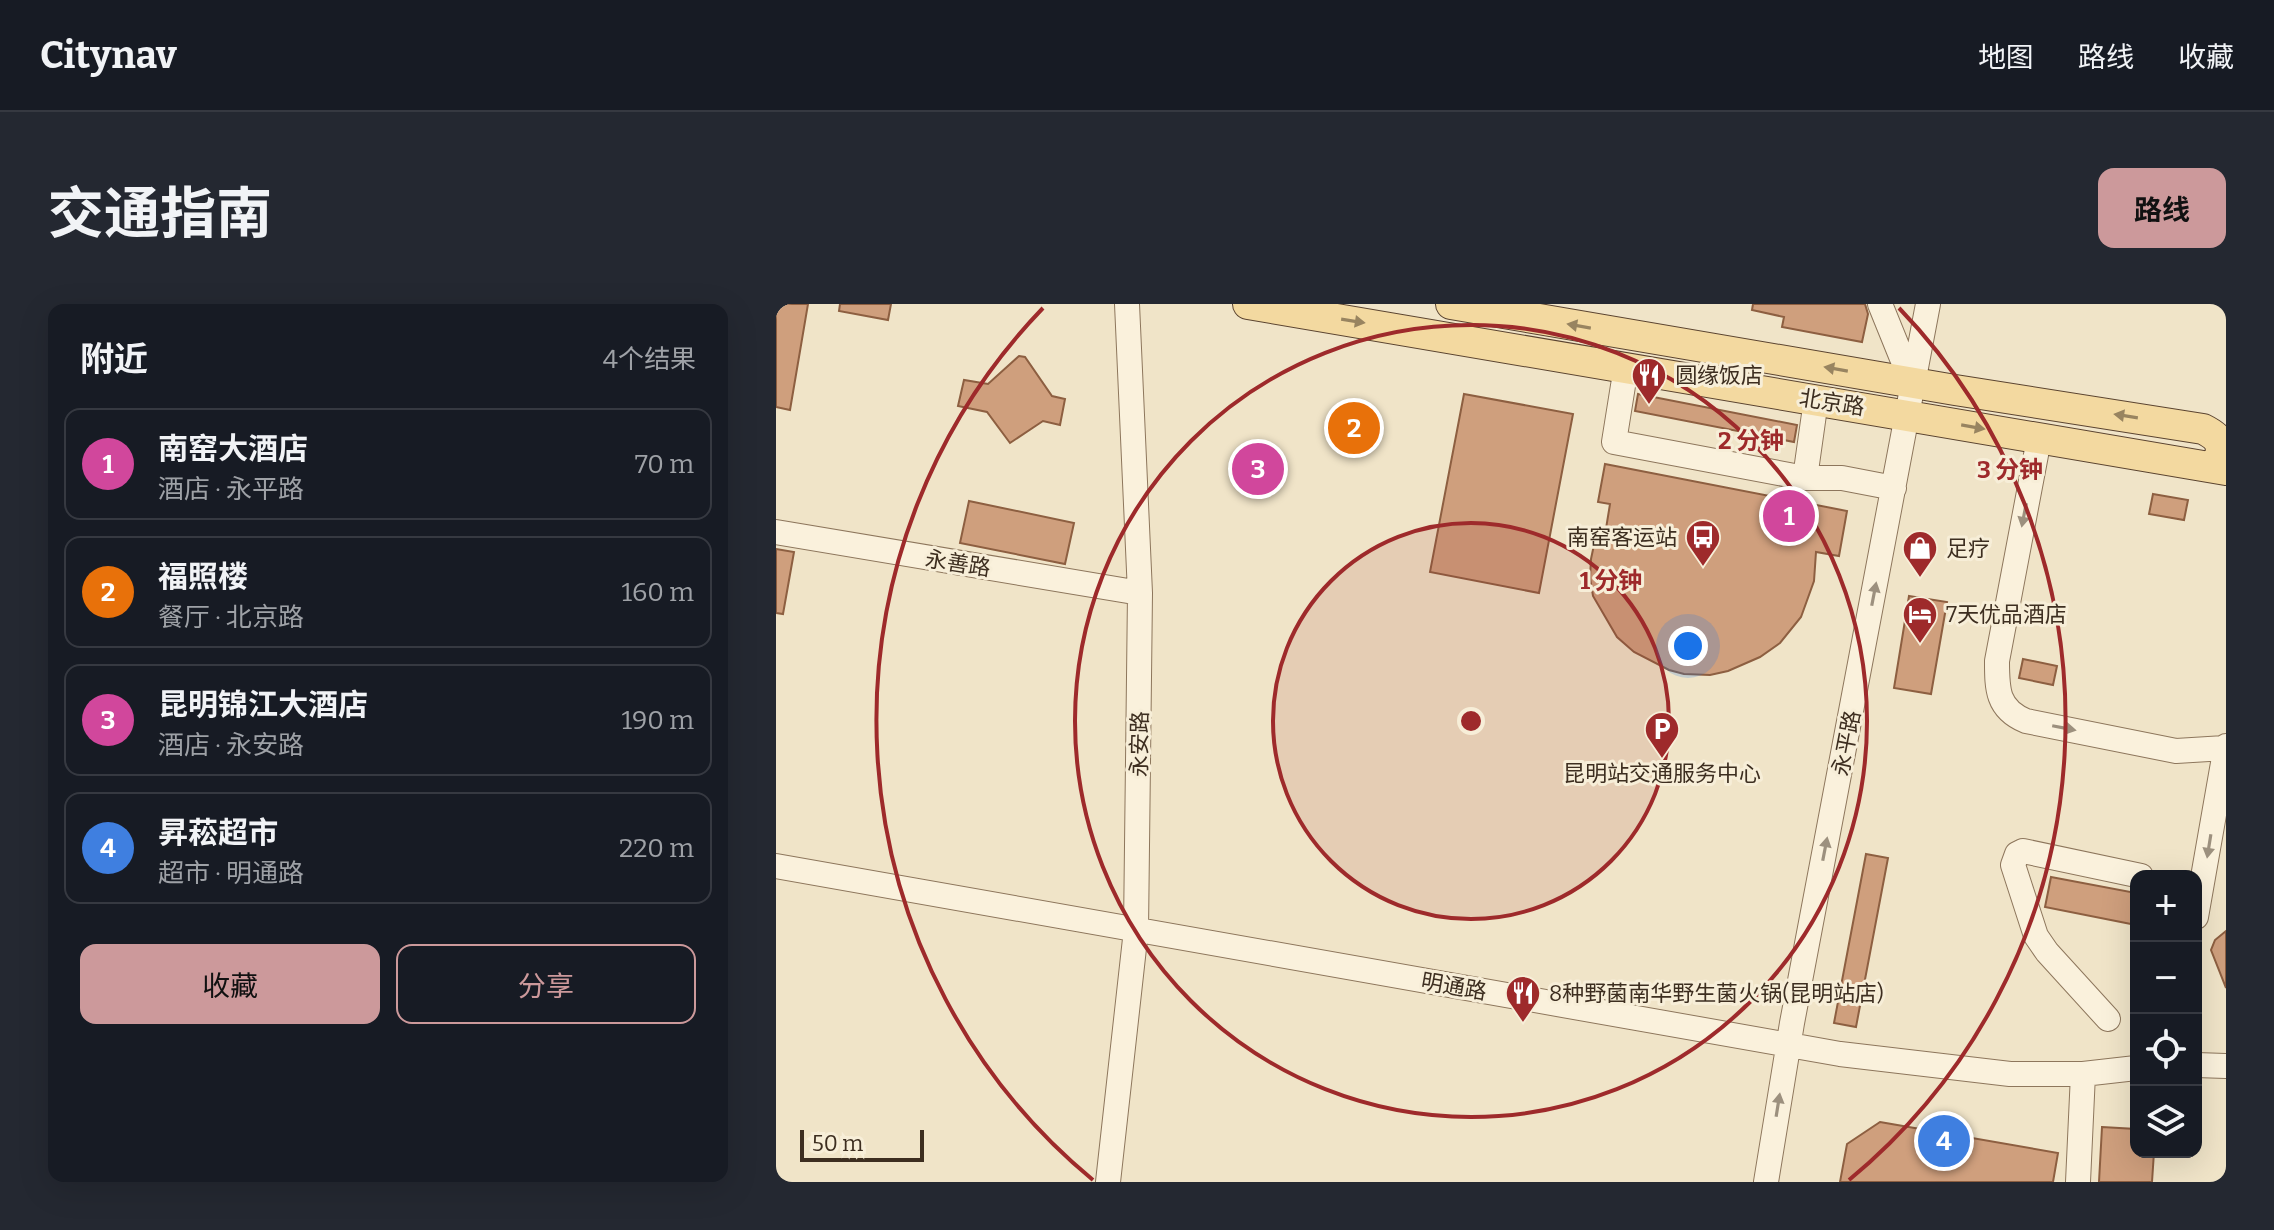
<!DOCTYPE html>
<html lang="zh">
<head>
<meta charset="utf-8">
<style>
	body { margin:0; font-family:Bitter,"Noto Sans SC",serif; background:#242831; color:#f1f3f6 }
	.controls { position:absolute; right:24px; bottom:24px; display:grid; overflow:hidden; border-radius:16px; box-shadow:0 8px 32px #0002 }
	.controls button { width:72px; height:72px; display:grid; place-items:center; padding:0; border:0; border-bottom:2px solid #363941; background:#171b24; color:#f1f3f6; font:40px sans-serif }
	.scale { position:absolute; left:24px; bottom:20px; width:124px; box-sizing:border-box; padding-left:8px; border:4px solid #3d2e20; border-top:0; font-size:22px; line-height:28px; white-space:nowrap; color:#3d2e20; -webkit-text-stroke:6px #f7eed8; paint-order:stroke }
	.you { position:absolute; left:912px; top:342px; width:28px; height:28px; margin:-20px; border:6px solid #fff; border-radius:50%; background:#1a73e8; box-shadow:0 0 0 12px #1a73e833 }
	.badge { display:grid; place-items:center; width:52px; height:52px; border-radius:50%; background:#cc999b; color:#fff; font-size:26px; font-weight:700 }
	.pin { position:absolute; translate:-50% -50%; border:4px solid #fff; box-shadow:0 2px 8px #0006 }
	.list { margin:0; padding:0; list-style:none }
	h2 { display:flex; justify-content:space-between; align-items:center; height:104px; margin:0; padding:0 32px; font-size:34px }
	h2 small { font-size:26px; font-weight:400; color:#9ea1a6 }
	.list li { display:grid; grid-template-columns:52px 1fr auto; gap:24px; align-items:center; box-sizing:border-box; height:112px; margin:0 16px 16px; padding:0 16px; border:2px solid #363941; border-radius:16px }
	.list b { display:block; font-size:30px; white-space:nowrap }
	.list p { margin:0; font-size:26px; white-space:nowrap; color:#9ea1a6 }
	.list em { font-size:26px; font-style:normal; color:#9ea1a6 }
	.actions { display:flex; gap:16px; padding:24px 32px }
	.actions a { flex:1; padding:18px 0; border:2px solid #cc999b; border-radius:16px; text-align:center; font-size:28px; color:#cc999b }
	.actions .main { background:#cc999b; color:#111 }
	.icon { flex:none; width:44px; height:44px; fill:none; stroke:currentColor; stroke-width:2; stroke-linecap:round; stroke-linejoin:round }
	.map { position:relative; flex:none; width:1450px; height:878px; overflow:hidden; border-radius:16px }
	header { display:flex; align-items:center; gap:48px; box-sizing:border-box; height:112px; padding:0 40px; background:#171b24; border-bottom:2px solid #363941 }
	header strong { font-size:38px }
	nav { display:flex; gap:44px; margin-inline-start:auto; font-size:28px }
	.intro { display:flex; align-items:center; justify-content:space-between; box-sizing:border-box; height:192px; padding:0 48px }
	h1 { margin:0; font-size:56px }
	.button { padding:20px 36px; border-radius:16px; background:#cc999b; color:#111; font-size:28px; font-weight:700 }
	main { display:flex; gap:48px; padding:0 48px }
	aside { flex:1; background:#171b24; border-radius:16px; box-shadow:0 8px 32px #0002 }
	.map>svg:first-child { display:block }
	.building { fill:#cf9f7d; stroke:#8d5f41; stroke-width:2 }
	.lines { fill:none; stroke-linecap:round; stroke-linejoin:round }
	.minor-casing { stroke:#8d765c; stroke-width:26 }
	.major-casing { stroke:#5b4430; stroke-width:32 }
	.minor { stroke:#faf1dc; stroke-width:24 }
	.major { stroke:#f3d9a0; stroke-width:30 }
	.oneway { fill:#988460 }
	.oneway2 { fill:#9c907e }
	.ring { fill:none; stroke:#9e2a2b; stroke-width:4 }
	.labels { text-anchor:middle; stroke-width:6; stroke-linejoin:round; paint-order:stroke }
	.poi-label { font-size:22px; fill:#3d2e20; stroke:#f7eed8; text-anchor:start }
	.street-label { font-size:22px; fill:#3d2e20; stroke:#f7eed8 }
	.centre { fill:#9e2a2b; stroke:#f7eed8; stroke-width:4 }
	.ring-label { font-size:24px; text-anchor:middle; font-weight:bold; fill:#9e2a2b; stroke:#f7eed8; stroke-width:6; stroke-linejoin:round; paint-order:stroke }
</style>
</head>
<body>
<header>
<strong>Citynav</strong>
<nav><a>地图</a><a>路线</a><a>收藏</a></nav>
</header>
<div class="intro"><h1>交通指南</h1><a class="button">路线</a></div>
<main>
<aside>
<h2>附近<small>4个结果</small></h2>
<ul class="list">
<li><span class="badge" style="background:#d1479c">1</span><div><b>南窑大酒店</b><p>酒店 · 永平路</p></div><em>70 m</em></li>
<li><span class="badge" style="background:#e8710a">2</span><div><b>福照楼</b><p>餐厅 · 北京路</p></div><em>160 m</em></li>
<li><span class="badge" style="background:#d1479c">3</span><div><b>昆明锦江大酒店</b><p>酒店 · 永安路</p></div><em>190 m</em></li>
<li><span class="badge" style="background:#3f7fe0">4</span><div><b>昇菘超市</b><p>超市 · 明通路</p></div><em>220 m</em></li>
</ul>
<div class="actions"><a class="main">收藏</a><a>分享</a></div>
</aside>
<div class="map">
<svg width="1450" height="878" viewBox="0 0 1450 878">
	<rect width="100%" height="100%" fill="#f0e4c8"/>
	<path class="building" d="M 0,0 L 32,0 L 14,106 L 0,103 Z
		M 64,0 L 115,0 L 112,16 L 63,7 Z
		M 977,0 L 1089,0 L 1092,10 L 1086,38 L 1006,23 L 1008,13 L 976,6 Z
		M 243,52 L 249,53 L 276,92 L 289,95 L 284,121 L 267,117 L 234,139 L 211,108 L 182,102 L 188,76 L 212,80 Z
		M 688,90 L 797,110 L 763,289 L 654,268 Z
		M 862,90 L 1021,121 L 1018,138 L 859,107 Z
		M 829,160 L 1071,207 L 1063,252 L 1040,248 L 1038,277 L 1025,313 L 1004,339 L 984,353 L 952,367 L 934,371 L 908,370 L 893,366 L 858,348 L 841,333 L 817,292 L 814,274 L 815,255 L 819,236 L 828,237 L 834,200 L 822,198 Z
		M 1377,190 L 1412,196 L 1408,216 L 1373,210 Z
		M 193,197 L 298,219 L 289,260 L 184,239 Z
		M 0,245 L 18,248 L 7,310 L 0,309 Z
		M 1133,292 L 1171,298 L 1155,390 L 1118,384 Z
		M 1247,355 L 1281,362 L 1277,381 L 1243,374 Z
		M 1090,550 L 1112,554 L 1080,723 L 1058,719 Z
		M 1275,573 L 1360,589 L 1360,621 L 1269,603 Z
		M 1450,627 L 1450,684 L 1435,646 L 1439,636 Z
		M 1104,818 L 1282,849 L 1277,878 L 1064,878 L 1071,840 Z
		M 1326,823 L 1360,825 L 1360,848 L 1378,848 L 1376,878 L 1323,878 Z"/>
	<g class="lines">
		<g class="minor-casing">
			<path id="minor" d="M 1104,0 L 1136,79
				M 850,63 L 838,138 L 1029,174 L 1040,96
				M 1263,135 L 1221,357 C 1221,385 1221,405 1250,417 L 1400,447 L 1449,444
				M 1029,174 L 1066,174 L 1118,184
				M 0,228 L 364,289
				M 0,562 L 1064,750 L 1234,770 L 1307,770 L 1360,764
				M 1420,613 L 1450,442
				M 1332,715 L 1271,648 L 1260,632 L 1237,561 L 1241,550 L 1247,547 L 1365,572
				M 1420,761 L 1450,762
				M 332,878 L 360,626 L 364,289 L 351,0
				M 990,878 L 1016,719 L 1152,0
				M 1302,878 L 1307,770"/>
		</g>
		<g class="major-casing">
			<path id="major" d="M 472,0 L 1450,166
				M 675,0 L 1179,86 L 1427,125 C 1441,132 1447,137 1444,154 L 1434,163"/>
		</g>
		<use href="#minor" class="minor"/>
		<use href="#major" class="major"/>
	</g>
	<defs><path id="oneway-solid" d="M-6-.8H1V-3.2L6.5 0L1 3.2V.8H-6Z" transform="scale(2)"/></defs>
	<g class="oneway">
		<use href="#oneway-solid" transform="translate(577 17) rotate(9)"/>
		<use href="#oneway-solid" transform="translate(803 22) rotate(-170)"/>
		<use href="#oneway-solid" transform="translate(1060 65) rotate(-170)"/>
		<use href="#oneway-solid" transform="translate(1350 112) rotate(-171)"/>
		<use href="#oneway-solid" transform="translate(1197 123) rotate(10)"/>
	</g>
	<g class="oneway2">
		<use href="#oneway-solid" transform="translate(1248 211) rotate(101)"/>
		<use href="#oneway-solid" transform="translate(1098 290) rotate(-79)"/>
		<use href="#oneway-solid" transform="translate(1288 424) rotate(11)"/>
		<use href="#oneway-solid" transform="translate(1433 542) rotate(99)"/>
		<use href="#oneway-solid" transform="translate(1049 545) rotate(-79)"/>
		<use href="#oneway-solid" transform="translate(1002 801) rotate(-81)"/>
	</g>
	<circle cx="695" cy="417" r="198" fill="#9e2a2b" fill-opacity=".12"/>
	<g class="ring">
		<circle cx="695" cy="417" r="198"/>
		<circle cx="695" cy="417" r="396"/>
		<path d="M317 876A595 595 0 0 1 267 4M1123 4A595 595 0 0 1 1073 876"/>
	</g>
	<defs>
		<g id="restaurant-pin" transform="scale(1.8)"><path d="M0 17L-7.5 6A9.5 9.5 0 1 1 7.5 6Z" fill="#9e2a2b" stroke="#f7eed8"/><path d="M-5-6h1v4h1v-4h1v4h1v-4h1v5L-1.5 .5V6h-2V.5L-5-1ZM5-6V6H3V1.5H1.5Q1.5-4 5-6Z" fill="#fff"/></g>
		<g id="bus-pin" transform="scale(1.8)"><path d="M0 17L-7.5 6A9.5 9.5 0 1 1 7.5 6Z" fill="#9e2a2b" stroke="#f7eed8"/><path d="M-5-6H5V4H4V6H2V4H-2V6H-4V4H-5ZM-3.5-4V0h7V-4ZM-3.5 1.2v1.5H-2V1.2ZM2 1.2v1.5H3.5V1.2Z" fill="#fff"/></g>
		<g id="shop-pin" transform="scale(1.8)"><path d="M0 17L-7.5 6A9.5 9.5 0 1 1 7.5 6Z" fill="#9e2a2b" stroke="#f7eed8"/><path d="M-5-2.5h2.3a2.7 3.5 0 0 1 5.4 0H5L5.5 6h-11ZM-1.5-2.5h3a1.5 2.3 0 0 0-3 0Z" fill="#fff"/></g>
		<g id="hotel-pin" transform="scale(1.8)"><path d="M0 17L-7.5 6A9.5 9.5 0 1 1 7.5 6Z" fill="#9e2a2b" stroke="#f7eed8"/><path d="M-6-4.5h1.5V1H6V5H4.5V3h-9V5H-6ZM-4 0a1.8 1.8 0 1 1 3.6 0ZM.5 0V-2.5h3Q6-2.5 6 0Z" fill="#fff"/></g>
		<g id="parking-pin" transform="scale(1.8)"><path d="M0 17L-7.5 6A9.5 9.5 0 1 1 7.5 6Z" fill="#9e2a2b" stroke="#f7eed8"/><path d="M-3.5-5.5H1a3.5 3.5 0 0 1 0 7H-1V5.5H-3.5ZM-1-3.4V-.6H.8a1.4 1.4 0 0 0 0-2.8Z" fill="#fff"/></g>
	</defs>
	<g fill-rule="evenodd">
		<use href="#restaurant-pin" x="873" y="71"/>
		<use href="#bus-pin" x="927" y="233"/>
		<use href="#shop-pin" x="1144" y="244"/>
		<use href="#hotel-pin" x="1144" y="310"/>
		<use href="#parking-pin" x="886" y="425"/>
		<use href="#restaurant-pin" x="747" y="689"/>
	</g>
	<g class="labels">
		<g class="poi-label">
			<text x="899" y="79">圆缘饭店</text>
			<text x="901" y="241" text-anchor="end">南窑客运站</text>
			<text x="1170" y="252">足疗</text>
			<text x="1170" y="318">7天优品酒店</text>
			<text x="886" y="477" text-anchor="middle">昆明站交通服务中心</text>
			<text x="773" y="697">8种野菌南华野生菌火锅(昆明站店)</text>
		</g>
		<g class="street-label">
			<text transform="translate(1056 98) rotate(9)" y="8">北京路</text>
			<text transform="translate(182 259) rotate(9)" y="8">永善路</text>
			<text transform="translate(1070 439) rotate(-79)" y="8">永平路</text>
			<text transform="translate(363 440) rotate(-89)" y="8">永安路</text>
			<text transform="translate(678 682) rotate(10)" y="8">明通路</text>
		</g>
	</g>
	<circle cx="695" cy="417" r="12" class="centre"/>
	<g class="ring-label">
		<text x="975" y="145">2 分钟</text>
		<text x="1234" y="174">3 分钟</text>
		<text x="835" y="285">1 分钟</text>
	</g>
</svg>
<div class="controls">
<button>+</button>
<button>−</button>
<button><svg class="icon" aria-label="locate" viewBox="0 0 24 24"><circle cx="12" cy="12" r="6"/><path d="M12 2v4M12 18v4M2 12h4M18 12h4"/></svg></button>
<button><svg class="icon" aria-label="layers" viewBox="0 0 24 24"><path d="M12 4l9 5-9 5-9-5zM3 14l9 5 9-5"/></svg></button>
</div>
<div class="scale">50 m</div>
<div class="you"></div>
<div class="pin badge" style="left:1013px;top:212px;background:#d1479c">1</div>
<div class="pin badge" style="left:578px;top:124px;background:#e8710a">2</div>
<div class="pin badge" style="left:482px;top:165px;background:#d1479c">3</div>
<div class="pin badge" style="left:1168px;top:837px;background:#3f7fe0">4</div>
</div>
</main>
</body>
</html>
